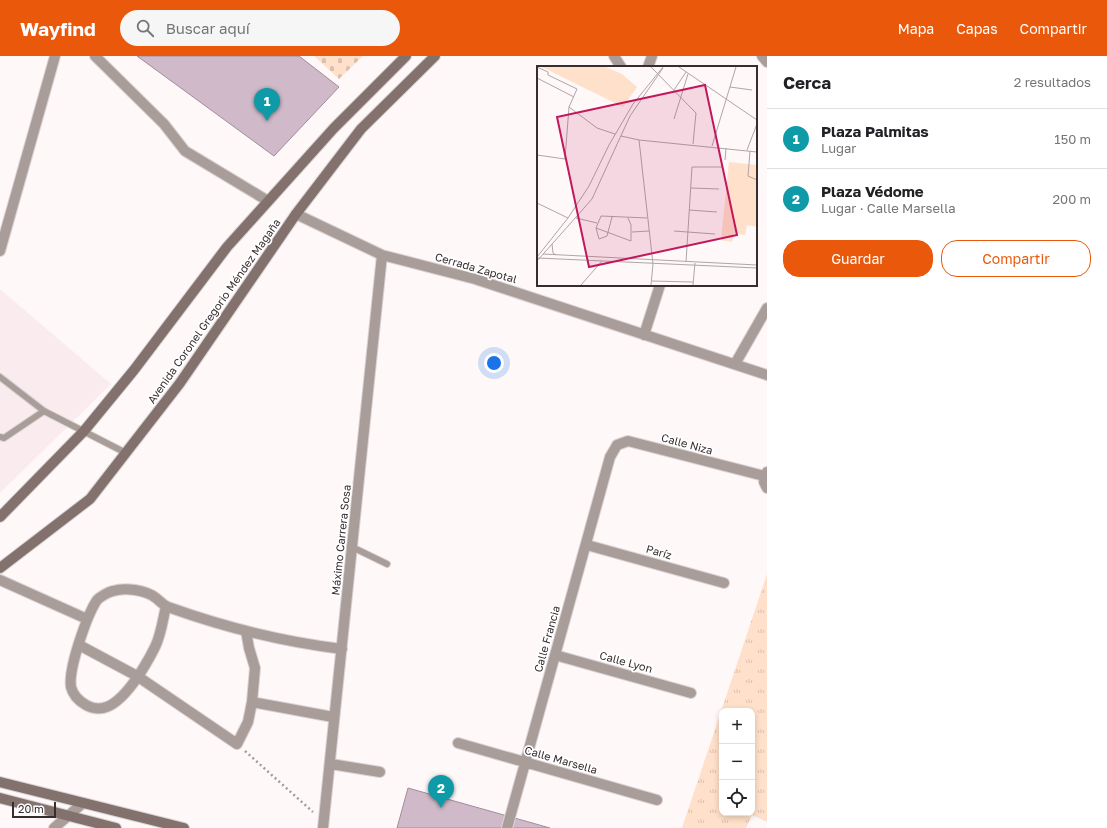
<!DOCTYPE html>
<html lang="es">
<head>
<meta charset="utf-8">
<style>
	body { margin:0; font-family:"Golos Text",sans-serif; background:#f6f6f6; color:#202124 }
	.controls { position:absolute; right:12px; bottom:12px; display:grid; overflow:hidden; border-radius:8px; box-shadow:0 2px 6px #0003 }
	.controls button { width:36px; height:36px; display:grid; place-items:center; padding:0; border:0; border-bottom:1px solid #e0e0e0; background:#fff; color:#202124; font:20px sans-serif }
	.scale { position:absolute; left:12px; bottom:10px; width:44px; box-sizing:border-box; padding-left:4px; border:2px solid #372c2e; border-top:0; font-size:11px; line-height:14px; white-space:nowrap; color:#372c2e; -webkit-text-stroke:3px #fff; paint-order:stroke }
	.you { position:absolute; left:494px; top:307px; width:14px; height:14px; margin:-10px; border:3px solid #fff; border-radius:50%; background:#1a73e8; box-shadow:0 0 0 6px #1a73e833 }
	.badge { display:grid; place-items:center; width:26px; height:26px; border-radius:50%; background:#ea580c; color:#fff; font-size:13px; font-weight:700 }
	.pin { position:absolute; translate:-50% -33px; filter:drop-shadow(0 1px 2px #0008) }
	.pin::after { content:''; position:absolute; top:21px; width:14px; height:12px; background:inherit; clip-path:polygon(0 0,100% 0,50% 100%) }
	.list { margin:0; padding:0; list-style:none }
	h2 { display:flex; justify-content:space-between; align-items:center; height:52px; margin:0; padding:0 16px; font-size:17px }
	h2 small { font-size:13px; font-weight:400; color:#757577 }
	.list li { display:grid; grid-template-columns:26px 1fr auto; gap:12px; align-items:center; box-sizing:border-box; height:60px; padding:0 16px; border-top:1px solid #e0e0e0 }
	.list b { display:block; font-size:15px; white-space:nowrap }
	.list p { margin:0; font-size:13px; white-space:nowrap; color:#757577 }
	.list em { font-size:13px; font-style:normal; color:#757577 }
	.actions { display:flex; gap:8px; padding:12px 16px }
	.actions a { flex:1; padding:9px 0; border:1px solid #ea580c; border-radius:16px; text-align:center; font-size:14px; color:#ea580c }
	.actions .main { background:#ea580c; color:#fff }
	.icon { flex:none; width:22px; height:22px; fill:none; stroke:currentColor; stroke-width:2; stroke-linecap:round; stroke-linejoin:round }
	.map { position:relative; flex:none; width:767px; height:772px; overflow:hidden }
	header { display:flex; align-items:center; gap:24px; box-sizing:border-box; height:56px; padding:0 20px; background:#ea580c; color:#fff }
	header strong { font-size:19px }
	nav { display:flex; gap:22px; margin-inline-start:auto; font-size:14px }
	.search { width:280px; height:36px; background:#f6f6f6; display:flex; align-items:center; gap:10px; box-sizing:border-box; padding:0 14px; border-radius:22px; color:#757577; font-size:15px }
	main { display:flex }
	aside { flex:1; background:#fff }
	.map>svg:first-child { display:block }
	.built { fill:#faebee }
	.grass { fill:url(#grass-tufts); fill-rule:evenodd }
	.cemetery { fill:url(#cemetery-stones) }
	.building { fill:#d0baca; stroke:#a18c9b }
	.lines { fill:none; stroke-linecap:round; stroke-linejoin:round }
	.service-casing { stroke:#dad3d4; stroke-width:8 }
	.minor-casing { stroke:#dad3d4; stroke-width:12 }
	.tertiary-casing { stroke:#dad3d4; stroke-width:12 }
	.secondary-casing { stroke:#dad3d4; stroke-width:12 }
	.path { stroke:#a39b9c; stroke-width:2.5; stroke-dasharray:2 3; stroke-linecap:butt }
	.service { stroke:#a99d9a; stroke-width:6 }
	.minor { stroke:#a99d9a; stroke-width:10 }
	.tertiary { stroke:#a99d9a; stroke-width:10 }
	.secondary { stroke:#82716d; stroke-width:10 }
	.labels { text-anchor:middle; stroke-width:3.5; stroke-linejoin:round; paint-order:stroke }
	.street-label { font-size:11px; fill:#372c2e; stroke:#fff }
	.inset-road { fill:none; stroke:#aea6a8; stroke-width:1 }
	.view { fill:#c2185b; fill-opacity:0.15; stroke:#c2185b; stroke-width:2 }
	.inset-edge { fill:none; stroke:#372c2e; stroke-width:2 }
</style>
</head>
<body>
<header>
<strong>Wayfind</strong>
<div class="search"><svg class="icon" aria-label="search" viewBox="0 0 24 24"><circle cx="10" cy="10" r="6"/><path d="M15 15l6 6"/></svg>Buscar aquí</div>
<nav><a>Mapa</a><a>Capas</a><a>Compartir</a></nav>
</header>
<main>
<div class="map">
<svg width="767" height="772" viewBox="0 0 767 772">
	<defs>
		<pattern id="grass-tufts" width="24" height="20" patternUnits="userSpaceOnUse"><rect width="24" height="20" fill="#ffe0ca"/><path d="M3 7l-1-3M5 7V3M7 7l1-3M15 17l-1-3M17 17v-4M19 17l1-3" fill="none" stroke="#dbc0ae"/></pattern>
		<pattern id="cemetery-stones" width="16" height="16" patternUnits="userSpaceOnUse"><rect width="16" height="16" fill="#ffe0ca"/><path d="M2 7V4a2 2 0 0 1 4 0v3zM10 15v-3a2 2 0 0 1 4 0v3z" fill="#dbc0ae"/></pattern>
	</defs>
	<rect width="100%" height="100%" fill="#fef8f9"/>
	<path class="built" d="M 0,233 L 111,328 L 0,437 Z"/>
	<path class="grass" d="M 767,518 L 767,766 L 752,759 L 746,772 L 682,772 ZM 722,655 L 752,655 L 752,757 L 722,757 Z"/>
	<path class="cemetery" d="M 314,0 L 363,0 L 339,23 Z"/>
	<path class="building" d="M 137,0 L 299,0 L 339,31 L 274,100 Z
		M 408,732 L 550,772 L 397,772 Z"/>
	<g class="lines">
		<g class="service-casing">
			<path id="service" d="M 0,321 L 44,355 L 126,397
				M 0,381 L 4,382 L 44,355
				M 352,491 L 387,508"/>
		</g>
		<g class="minor-casing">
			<path id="minor" d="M 95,0 L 164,68 L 185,95 L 268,145
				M 614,0 L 621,11
				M 762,0 L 767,6
				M 648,11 L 652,0
				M 296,158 L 382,199 L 475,223 L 767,319
				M 0,195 L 55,0
				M 644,279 L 660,229
				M 735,308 L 767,252
				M 767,416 L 764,426 L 767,432
				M 587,489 L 724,527
				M 0,524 L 87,563
				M 166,550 C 163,563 161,579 155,591 C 146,609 124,648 103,652 C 97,653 91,652 86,649 C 79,645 73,639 71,631 C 68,613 87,559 97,544 C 100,541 108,536 113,535 C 125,531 146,534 156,542 C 160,545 163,549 168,551 C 224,571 283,586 342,593
				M 79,589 L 137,620 L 237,688 L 248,666 L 252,646 L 255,612 L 249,592 L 246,575
				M 555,599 L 691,637
				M 252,646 L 333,661
				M 458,687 L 657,744
				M 331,708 L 380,716
				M 323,772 L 382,199
				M 507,772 L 610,401 L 617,389 L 628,385 L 764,420"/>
		</g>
		<g class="tertiary-casing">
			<path id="tertiary" d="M 54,772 L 83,747"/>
		</g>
		<g class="secondary-casing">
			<path id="secondary" d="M 0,461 L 84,375 L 134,314 L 227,191 L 334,72 L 406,0
				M 0,512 L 90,443 L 180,327 L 296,158 L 361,73 L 435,0
				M 0,726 L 184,772
				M 0,742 L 116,772"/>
		</g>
		<path class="path" d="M 245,695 L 313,756"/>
		<use href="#service" class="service"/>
		<use href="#minor" class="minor"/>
		<use href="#tertiary" class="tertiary"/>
		<use href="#secondary" class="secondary"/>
	</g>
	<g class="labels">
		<g class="street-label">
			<text transform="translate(476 212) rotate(16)" y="4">Cerrada Zapotal</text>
			<text transform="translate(214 255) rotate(-55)" y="4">Avenida Coronel Gregorio Méndez Magaña</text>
			<text transform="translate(687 388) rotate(15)" y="4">Calle Niza</text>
			<text transform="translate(341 484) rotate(-84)" y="4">Máximo Carrera Sosa</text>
			<text transform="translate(659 496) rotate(16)" y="4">Paríz</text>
			<text transform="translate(547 583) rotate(-74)" y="4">Calle Francia</text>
			<text transform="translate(626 606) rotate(15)" y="4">Calle Lyon</text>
			<text transform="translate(561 704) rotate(16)" y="4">Calle Marsella</text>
		</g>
	</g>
	<g transform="translate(537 10)">
		<rect width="220" height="220" fill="#fef8f9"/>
		<path d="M 192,96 L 220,99 L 220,161 L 210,159 L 208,169 L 197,167 L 195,176 L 184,174 Z" fill="#ffe0ca"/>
		<path d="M 5,1 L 69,1 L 85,8 L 100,21 L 86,41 Z" fill="#ffe0ca"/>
		<path class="inset-road" d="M 0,1 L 11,6 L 11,9 L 40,23 L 32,41M 114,1 L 159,47 L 156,78M 142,1 L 220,54M 0,12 L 37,31M 193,21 L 215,24M 137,24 L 149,6M 137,53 L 151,8M 84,70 L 102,74 L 220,86M 102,74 L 116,198 L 114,219M 175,80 L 199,1M 210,84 L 220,58M 213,85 L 211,110 L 220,114M 0,89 L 28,93 L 32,41 L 60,62 L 78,68M 188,94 L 189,82M 154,122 L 182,123M 0,137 L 31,152M 152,144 L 180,146M 75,151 L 70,170 L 62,173 L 59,162 L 64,150 L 110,152M 39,152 L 60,157M 59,162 L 94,175 L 94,159 L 91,152M 137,165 L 178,168M 95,166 L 112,165M 15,178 L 16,187 L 19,189M 6,188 L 220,199M 0,191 L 31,152 L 52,120 L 72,79 L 96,38 L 126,1M 1,192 L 220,202M 0,195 L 55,133 L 93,50 L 126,2M 149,196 L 155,101 L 185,101M 115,215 L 156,216M 44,219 L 65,195M 156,219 L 158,197"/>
		<path class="view" d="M 168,19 L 200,169 L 52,201 L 20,51 Z"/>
		<rect width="220" height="220" class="inset-edge"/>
	</g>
</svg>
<div class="controls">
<button>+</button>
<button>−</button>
<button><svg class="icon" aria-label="locate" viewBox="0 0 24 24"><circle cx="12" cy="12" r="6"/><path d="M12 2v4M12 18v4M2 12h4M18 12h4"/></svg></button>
</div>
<div class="scale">20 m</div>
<div class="you"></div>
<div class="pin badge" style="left:267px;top:65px;background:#0f9aa8">1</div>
<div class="pin badge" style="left:441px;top:752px;background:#0f9aa8">2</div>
</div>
<aside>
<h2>Cerca<small>2 resultados</small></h2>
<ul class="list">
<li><span class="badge" style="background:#0f9aa8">1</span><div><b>Plaza Palmitas</b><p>Lugar</p></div><em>150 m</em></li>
<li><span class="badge" style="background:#0f9aa8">2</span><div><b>Plaza Védome</b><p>Lugar · Calle Marsella</p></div><em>200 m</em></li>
</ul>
<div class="actions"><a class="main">Guardar</a><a>Compartir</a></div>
</aside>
</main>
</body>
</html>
